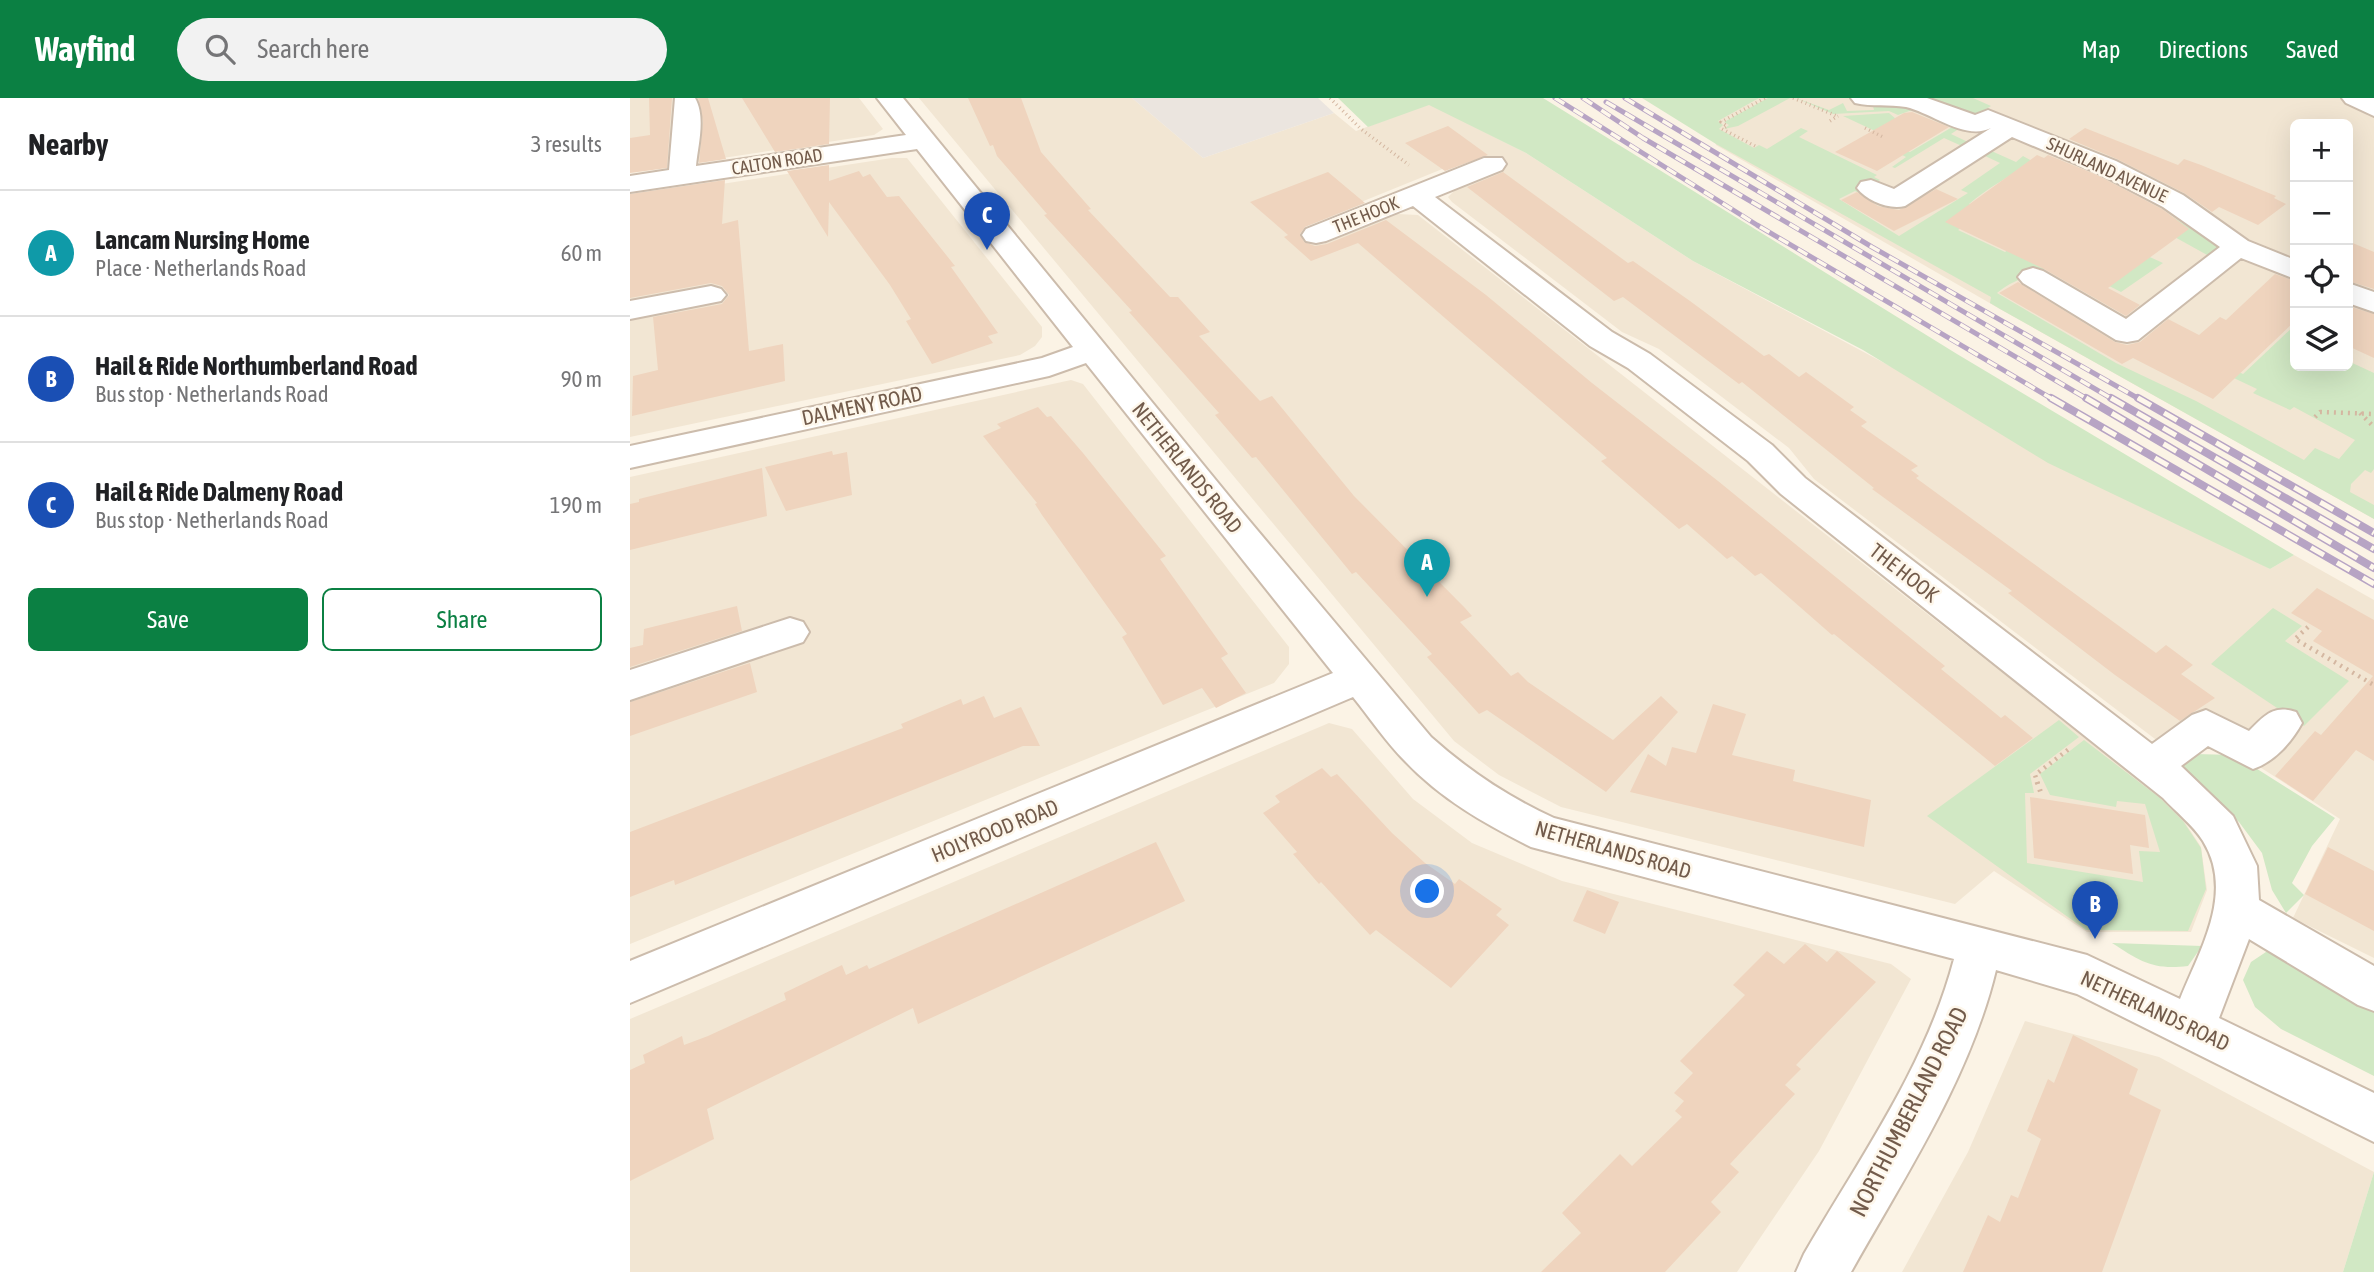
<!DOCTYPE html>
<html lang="en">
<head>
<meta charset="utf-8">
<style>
	body { margin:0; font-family:"Asap Condensed",sans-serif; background:#f2f2f2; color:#202124 }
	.controls { position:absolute; right:21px; top:21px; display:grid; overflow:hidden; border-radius:10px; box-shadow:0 7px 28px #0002 }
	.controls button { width:63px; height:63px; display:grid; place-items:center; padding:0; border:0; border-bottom:2px solid #e0e0e0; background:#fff; color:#202124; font:35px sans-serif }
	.you { position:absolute; left:798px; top:794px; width:24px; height:24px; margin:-18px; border:5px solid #fff; border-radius:50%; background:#1a73e8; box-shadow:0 0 0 10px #1a73e833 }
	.badge { display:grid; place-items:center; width:46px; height:46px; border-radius:50%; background:#0b8043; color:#fff; font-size:23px; font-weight:700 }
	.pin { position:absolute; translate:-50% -58px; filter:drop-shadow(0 2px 4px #0008) }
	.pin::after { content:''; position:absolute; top:37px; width:24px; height:21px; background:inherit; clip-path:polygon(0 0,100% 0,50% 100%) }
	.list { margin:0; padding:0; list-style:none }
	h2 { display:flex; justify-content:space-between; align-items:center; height:91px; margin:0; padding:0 28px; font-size:30px }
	h2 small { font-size:23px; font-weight:400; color:#757577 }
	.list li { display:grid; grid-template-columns:46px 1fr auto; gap:21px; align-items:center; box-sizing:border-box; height:126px; padding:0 28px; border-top:2px solid #e0e0e0 }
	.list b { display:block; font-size:26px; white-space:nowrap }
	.list p { margin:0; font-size:23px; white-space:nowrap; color:#757577 }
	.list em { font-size:23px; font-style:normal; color:#757577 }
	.actions { display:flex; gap:14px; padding:21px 28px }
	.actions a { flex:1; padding:16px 0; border:2px solid #0b8043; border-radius:10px; text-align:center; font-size:24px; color:#0b8043 }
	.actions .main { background:#0b8043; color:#fff }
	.icon { flex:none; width:38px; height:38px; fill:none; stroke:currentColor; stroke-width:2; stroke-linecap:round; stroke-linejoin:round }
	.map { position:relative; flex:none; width:1744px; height:1174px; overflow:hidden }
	header { display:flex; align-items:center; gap:42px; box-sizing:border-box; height:98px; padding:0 35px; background:#0b8043; color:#fff }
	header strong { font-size:33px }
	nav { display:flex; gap:38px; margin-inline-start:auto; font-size:24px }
	.search { width:490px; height:63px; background:#f2f2f2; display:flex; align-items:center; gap:18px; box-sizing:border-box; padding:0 24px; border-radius:38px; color:#757577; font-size:26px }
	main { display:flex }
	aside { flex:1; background:#fff }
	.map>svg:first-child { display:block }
	.residential { fill:#f2e6d3; fill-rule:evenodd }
	.industrial { fill:#ebe5df }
	.green { fill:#d1e8c4 }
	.building { fill:#efd4be }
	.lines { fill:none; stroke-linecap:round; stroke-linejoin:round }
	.minor-casing { stroke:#ccbcac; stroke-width:4 }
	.path-far2 { stroke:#d4b7a1; stroke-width:3.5; stroke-dasharray:1 3.5; stroke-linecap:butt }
	.path-far1 { stroke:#d4b7a1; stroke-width:4.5; stroke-dasharray:2 5; stroke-linecap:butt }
	.path { stroke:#d4b7a1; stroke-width:5; stroke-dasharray:2 6; stroke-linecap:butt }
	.minor { fill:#fff; fill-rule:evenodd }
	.rail-far1-casing { stroke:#b7a4c4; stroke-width:5 }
	.rail-casing { stroke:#b7a4c4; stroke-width:8 }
	.rail-far1 { stroke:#fef7eb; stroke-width:3.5; stroke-dasharray:11; stroke-linecap:butt }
	.rail { stroke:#fef7eb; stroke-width:5; stroke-dasharray:15; stroke-linecap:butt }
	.labels { text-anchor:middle; stroke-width:5; stroke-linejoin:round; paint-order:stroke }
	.far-street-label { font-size:18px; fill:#725b4b; stroke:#fef7eb }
	.street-label { font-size:21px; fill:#725b4b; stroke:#fef7eb }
	.near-street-label { font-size:24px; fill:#725b4b; stroke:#fef7eb }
</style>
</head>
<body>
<header>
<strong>Wayfind</strong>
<div class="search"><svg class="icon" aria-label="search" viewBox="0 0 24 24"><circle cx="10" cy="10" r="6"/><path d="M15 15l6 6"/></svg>Search here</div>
<nav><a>Map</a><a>Directions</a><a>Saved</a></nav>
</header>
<main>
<aside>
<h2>Nearby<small>3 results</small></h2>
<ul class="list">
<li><span class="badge" style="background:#0f9aa8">A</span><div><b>Lancam Nursing Home</b><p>Place · Netherlands Road</p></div><em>60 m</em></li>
<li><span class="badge" style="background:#1a4fb4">B</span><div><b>Hail &amp; Ride Northumberland Road</b><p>Bus stop · Netherlands Road</p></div><em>90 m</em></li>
<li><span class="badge" style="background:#1a4fb4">C</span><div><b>Hail &amp; Ride Dalmeny Road</b><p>Bus stop · Netherlands Road</p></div><em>190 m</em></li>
</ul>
<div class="actions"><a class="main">Save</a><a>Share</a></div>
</aside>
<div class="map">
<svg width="1744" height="1174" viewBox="0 0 1744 1174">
	<rect width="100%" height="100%" fill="#fbf3e5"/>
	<path class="residential" d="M 0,0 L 229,0 L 253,31 L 244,37 L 0,74 Z
		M 289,0 L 502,0 L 573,60 L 704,15 L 726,33 L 799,6 L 896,55 L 1063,163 L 1640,471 L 1664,457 L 1744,502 L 1744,860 L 1663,820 L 1710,721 L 1579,636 L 1529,644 L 1184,381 L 1159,350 L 1029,251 L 992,234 L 822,104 L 818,99 L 827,90 L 858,77 L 837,61 L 672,128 L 693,146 L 767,116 L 788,117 L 1531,699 L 1554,723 L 1571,749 L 1577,792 L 1561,834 L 1457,834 L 1364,773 L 1325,806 L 931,709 L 869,677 L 824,643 Z
		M 1041,0 L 1744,0 L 1744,421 L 1370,211 L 1086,47 L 1083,19 ZM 1665,26 L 1718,26 L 1718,268 L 1665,268 Z
		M 262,60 L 277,60 L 412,229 L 412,239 L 405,248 L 390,257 L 0,339 L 0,100 Z
		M 441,282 L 453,286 L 659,549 L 659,566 L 644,585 L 0,846 L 0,379 Z
		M 699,625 L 722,631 L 783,701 L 842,745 L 932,783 L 1261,866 L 1281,881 L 1189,1053 L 1107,1174 L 0,1174 L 0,921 Z
		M 1395,923 L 1529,959 L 1744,1074 L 1713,1174 L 1272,1174 L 1338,1054 Z"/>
	<path class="industrial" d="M 502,0 L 688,0 L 704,15 L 573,60 Z"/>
	<path class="green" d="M 708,0 L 913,0 L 1327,256 L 1664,457 L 1640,471 L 1418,365 L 1233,252 L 1063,163 L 896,55 L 799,7 L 738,29 Z
		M 1012,0 L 1129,0 L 1088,23 L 1093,27 L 1089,31 L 1124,50 L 1129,47 L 1137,51 L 1171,30 L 1178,33 L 1169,39 L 1247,77 L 1244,79 L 1250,82 L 1229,95 L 1225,93 L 1209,101 L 1269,138 L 1338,95 L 1331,92 L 1370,65 L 1353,57 L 1357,51 L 1386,64 L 1393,58 L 1402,63 C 1381,78 1357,90 1339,106 L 1357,114 L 1328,132 L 1375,154 L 1405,132 L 1414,111 L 1533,165 L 1491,194 L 1430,163 C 1410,176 1385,179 1367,195 L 1486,265 L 1566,303 L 1674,362 L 1685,350 L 1709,361 L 1725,342 L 1664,309 L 1660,312 L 1623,295 L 1627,291 L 1589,273 L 1594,267 L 1613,276 L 1665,227 L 1665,268 L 1718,268 L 1718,263 L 1744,275 L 1744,371 L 1741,375 L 1735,372 L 1721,386 L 1720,394 L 1744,407 L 1744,421 L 1370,211 L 1360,205 L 1361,199 L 1086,46 Z
		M 1138,0 L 1160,0 L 1108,28 L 1094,31 L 1099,27 L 1094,24 Z
		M 1166,0 L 1199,12 L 1213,5 L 1217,13 L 1244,12 L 1242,4 L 1285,11 L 1268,17 L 1259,13 L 1203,16 Z
		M 1290,0 L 1343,0 L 1361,8 L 1341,20 Z
		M 1259,15 L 1266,21 L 1245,33 L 1213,18 Z
		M 1324,28 L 1330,30 L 1321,36 L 1340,45 L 1334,49 L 1314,40 L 1265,70 L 1262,69 L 1276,59 L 1261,51 L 1266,48 L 1280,54 Z
		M 1535,114 L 1592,151 L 1579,158 L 1532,132 Z
		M 1643,510 L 1672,528 L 1655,543 L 1719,583 L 1674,628 L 1581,566 Z
		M 1429,622 L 1449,639 L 1400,676 L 1404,695 L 1395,695 L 1397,765 L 1513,784 L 1509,753 L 1530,754 L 1515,706 L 1487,703 L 1486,709 L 1420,697 L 1410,676 L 1454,642 L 1530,700 L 1553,723 L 1571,750 L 1576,791 L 1558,833 L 1456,832 L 1297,718 Z
		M 1564,656 L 1605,657 L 1705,720 L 1682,748 L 1662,785 L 1674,797 L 1656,815 L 1642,792 L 1632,755 L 1609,724 L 1545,667 Z
		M 1482,845 L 1572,848 L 1558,868 C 1523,872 1511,864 1482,845 Z
		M 1639,852 L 1744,905 L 1744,978 L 1651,931 L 1625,909 L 1613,882 L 1621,864 Z
		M 1744,1074 L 1744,1174 L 1713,1174 Z"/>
	<path class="building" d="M 19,0 L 42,0 L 37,70 L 0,75 L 0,40 L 20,37 Z
		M 68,0 L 78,0 L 96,61 L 69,65 L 73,24 Z
		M 112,0 L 200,0 L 199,46 L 145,54 Z
		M 338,0 L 391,0 L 411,54 L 461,111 L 458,112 L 540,199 L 548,199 L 580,234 L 569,238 L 630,303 L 642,298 L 724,398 L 835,510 L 842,518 L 830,524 L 881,578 L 888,574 L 898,584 L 983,642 L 1031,598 L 1048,614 L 976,694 L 857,612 L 849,616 L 797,559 L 802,556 L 726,474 L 722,476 L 626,359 L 622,360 L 585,317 L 589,315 L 499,214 L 502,213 L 414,117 L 417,116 L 367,58 L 363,47 L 360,48 Z
		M 1282,14 L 1319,29 L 1247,73 L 1205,54 L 1274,15 Z
		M 818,28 L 858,57 L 815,73 L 775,45 Z
		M 1455,30 L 1548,67 L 1554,61 L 1571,67 L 1646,98 L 1644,100 L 1656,106 L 1628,127 L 1589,109 L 1582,114 L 1554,95 L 1487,61 L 1439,41 Z
		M 1407,57 L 1414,60 L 1418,57 L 1467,77 L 1532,111 L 1559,131 L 1478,190 L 1510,207 L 1496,218 L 1414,171 L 1315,124 Z
		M 199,67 L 199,83 L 229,73 L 233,79 L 240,76 L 257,99 L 269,98 L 325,168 L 321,169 L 368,235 L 358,238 L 363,245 L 302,266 L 276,223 L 281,221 L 260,187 L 199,104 L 198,139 L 157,73 Z
		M 698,74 L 735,105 L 675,129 L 670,136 L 674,144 L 685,148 L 697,146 L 756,122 L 856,197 L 962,285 L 1088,383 L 1315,568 L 1311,571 L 1354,606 L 1371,620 L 1375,617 L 1403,640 L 1365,668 L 1204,536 L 1202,537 L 1131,475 L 1125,478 L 1102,458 L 1097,461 L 1057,426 L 1049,431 L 971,363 L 977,360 L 728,145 L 681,163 L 654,139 L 658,137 L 620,104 Z
		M 873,74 L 998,165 L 1003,163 L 1060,203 L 1134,258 L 1139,256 L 1169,279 L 1176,274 L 1224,309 L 1220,312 L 1237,324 L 1231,328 L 1288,368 L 1281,372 L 1289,378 L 1286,380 L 1526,555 L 1536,547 L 1563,567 L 1551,576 L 1585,600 L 1550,623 L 1485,577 L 1378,495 L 1382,493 L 1242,391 L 1244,390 L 1112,284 L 1109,286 L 993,199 L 984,203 L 837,89 Z
		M 95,82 L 92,126 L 108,122 L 119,253 L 153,246 L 155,283 L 2,318 L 3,278 L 28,272 L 23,219 L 92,206 L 99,197 L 92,188 L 81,185 L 0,200 L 0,96 Z
		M 1306,91 L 1328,101 L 1264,133 L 1211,102 L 1227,94 L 1248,108 L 1269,112 Z
		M 1718,143 L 1744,154 L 1744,191 L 1718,183 Z
		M 1645,176 L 1665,183 L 1665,223 L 1583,301 L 1503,260 L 1492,266 L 1369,195 L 1388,184 L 1485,244 L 1497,247 L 1510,244 L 1538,221 L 1569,237 L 1590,219 L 1596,222 Z
		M 1718,208 L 1744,216 L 1744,260 L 1718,248 Z
		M 408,309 L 417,319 L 421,318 L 453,355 L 536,458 L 530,461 L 598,556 L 591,560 L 616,595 L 586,610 L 572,590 L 533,607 L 492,539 L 497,536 L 412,417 L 405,406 L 407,405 L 353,338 L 371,330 L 367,326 Z
		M 202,353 L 203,357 L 217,354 L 222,397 L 156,413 L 135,369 Z
		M 132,370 L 137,418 L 0,452 L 0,406 L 9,404 L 9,401 Z
		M 1687,490 L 1744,522 L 1744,663 L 1726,652 L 1683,703 L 1645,678 L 1685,633 L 1691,637 L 1743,578 L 1683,543 L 1692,533 L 1661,515 Z
		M 107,508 L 112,533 L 0,569 L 0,550 L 13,547 L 14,531 Z
		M 120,565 L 127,594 L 0,638 L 0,604 Z
		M 354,598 L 364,620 L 391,609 L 410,648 L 393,648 L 45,787 L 44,782 L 0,799 L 0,734 L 273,630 L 271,626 L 331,601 L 333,607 Z
		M 1083,606 L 1116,616 L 1102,657 L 1165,672 L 1163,683 L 1241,702 L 1234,749 L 1000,694 L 1018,656 L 1036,668 L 1042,649 L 1066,655 Z
		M 692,670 L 701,679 L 707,676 L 762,735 L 795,765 L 825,786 L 829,781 L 872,811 L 866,817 L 879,827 L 821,890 L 746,832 L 740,837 L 691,784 L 689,786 L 663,756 L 667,754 L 633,715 L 650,704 L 645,698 Z
		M 1400,699 L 1515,717 L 1519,750 L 1500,747 L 1503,776 L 1404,760 Z
		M 526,744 L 555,803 L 288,926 L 283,910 L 77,1011 L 84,1041 L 0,1083 L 0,972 L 15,965 L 13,957 L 52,938 L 54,947 L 78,938 L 156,902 L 154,895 L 212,867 L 216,877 L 237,867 L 239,871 Z
		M 1698,749 L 1744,773 L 1744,833 L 1675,796 Z
		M 957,792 L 989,804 L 975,836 L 943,823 Z
		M 1175,846 L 1197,864 L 1207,853 L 1246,884 L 1166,967 L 1171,971 L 1155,987 L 1165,996 L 1100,1066 L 1109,1074 L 1081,1104 L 1091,1114 L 1035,1174 L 911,1174 L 951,1135 L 932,1115 L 990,1056 L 1002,1068 L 1052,1019 L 1045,1013 L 1054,1003 L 1044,995 L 1063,975 L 1050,963 L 1115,897 L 1103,887 L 1137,853 L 1154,866 Z
		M 1443,937 L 1508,971 L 1499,996 L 1531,1012 L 1472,1174 L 1333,1174 L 1358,1117 L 1370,1124 L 1381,1097 L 1388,1100 L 1411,1041 L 1397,1033 L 1418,981 L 1424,985 Z"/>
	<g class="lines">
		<g class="minor-casing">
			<path id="minor" d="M 45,0 L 65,0 C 76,19 68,47 66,68 L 276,37 L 247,0 L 273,0 L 607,408 L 801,639 C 839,673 878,699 924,720 L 1457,857 L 1550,901 C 1570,851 1605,795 1573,743 C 1563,727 1545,713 1533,700 L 1151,396 L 1118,363 L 998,270 L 960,248 L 783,108 L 696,143 L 686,145 L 676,143 L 672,137 L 676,131 L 854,60 L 872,60 L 876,66 L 872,72 L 805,99 L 982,234 L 1020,256 L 1142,347 L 1175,380 L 1522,646 L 1562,617 L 1576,612 L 1619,633 C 1634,618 1643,606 1666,614 L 1672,625 C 1661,645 1644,664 1623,671 L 1578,648 L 1551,668 L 1603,718 L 1627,768 L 1629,802 L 1744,868 L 1744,913 L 1728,907 L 1619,841 L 1589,920 L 1744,995 L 1744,1044 L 1447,896 L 1366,872 C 1340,980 1275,1078 1221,1174 L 1166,1174 L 1174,1156 C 1229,1061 1296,968 1324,861 L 901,749 C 855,726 811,701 775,663 C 756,644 740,620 723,599 L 0,905 L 0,863 L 703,575 L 456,265 L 419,278 L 0,370 L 0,348 L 412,260 L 443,249 L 287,51 L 0,94 L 0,78 L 39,72 Z
				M 1221,0 L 1297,0 L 1345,17 L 1358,12 L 1486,63 L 1553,97 L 1618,143 L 1665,162 L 1665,181 L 1611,160 L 1508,242 L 1497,244 L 1486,242 L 1393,185 L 1388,179 L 1393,173 L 1403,170 L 1413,173 L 1496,221 L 1590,149 L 1533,109 L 1468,75 L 1382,39 L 1275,108 C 1259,112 1237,103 1227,90 L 1231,84 L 1241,82 L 1264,91 L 1361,30 C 1335,43 1302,15 1276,9 C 1259,6 1242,9 1225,5 Z
				M 1712,0 L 1744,0 L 1744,18 L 1716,5 Z
				M 1718,185 L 1744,194 L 1744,214 L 1718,205 Z
				M 81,188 L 91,191 L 96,197 L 91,203 L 0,221 L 0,203 Z
				M 160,520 L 173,524 L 179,534 L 173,544 L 0,602 L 0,572 Z"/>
		</g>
		<path class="path-far2" d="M 700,0 L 731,31 L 779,67
			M 1163,0 L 1207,18
			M 1200,23 L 1208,18
			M 1235,30 L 1253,39
			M 1125,48 L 1092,31 L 1097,28 L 1091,24 L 1135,0"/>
		<path class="path-far1" d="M 1730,315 L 1744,329
			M 1685,319 L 1690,314 L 1744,316
			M 1678,529 L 1665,541 L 1744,587
			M 1408,686 L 1405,677 L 1439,651"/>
		<path class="path" d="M 1407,684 L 1412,698"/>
		<use href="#minor" class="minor"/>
		<g class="rail-far1-casing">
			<path id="rail-far1" d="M 925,0 L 1127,127 L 1424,302
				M 953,0 L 1013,40 L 1459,302
				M 995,0 L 1242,149 L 1511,302
				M 976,4 L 1484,302"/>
		</g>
		<g class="rail-casing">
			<path id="rail" d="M 1421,300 L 1744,486
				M 1456,300 L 1744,470
				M 1481,300 L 1744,451
				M 1508,300 L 1744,435"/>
		</g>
		<use href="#rail-far1" class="rail-far1"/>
		<use href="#rail" class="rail"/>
	</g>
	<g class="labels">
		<g class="far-street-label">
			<text transform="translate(147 64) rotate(-9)" y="6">CALTON ROAD</text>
			<text transform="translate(1477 72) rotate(25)" y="6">SHURLAND AVENUE</text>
			<text transform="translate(736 117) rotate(-22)" y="6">THE HOOK</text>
		</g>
		<g class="street-label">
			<text transform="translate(232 308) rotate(-12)" y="7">DALMENY ROAD</text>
			<text transform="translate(557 370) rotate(51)" y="7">NETHERLANDS ROAD</text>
			<text transform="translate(1274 475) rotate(38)" y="7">THE HOOK</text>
			<text transform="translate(365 733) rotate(-22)" y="7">HOLYROOD ROAD</text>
			<text transform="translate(983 752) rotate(16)" y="7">NETHERLANDS ROAD</text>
			<text transform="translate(1525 913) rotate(25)" y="7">NETHERLANDS ROAD</text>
		</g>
		<g class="near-street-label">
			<text transform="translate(1279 1014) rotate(-63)" y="8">NORTHUMBERLAND ROAD</text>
		</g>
	</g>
</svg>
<div class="controls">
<button>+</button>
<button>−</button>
<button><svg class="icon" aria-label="locate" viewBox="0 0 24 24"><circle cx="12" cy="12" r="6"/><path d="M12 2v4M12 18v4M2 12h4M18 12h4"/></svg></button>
<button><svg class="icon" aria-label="layers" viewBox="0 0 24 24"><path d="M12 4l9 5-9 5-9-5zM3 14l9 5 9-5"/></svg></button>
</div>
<div class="you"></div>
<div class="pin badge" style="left:797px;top:499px;background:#0f9aa8">A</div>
<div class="pin badge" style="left:1465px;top:841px;background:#1a4fb4">B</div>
<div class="pin badge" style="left:357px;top:152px;background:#1a4fb4">C</div>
</div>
</main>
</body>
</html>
